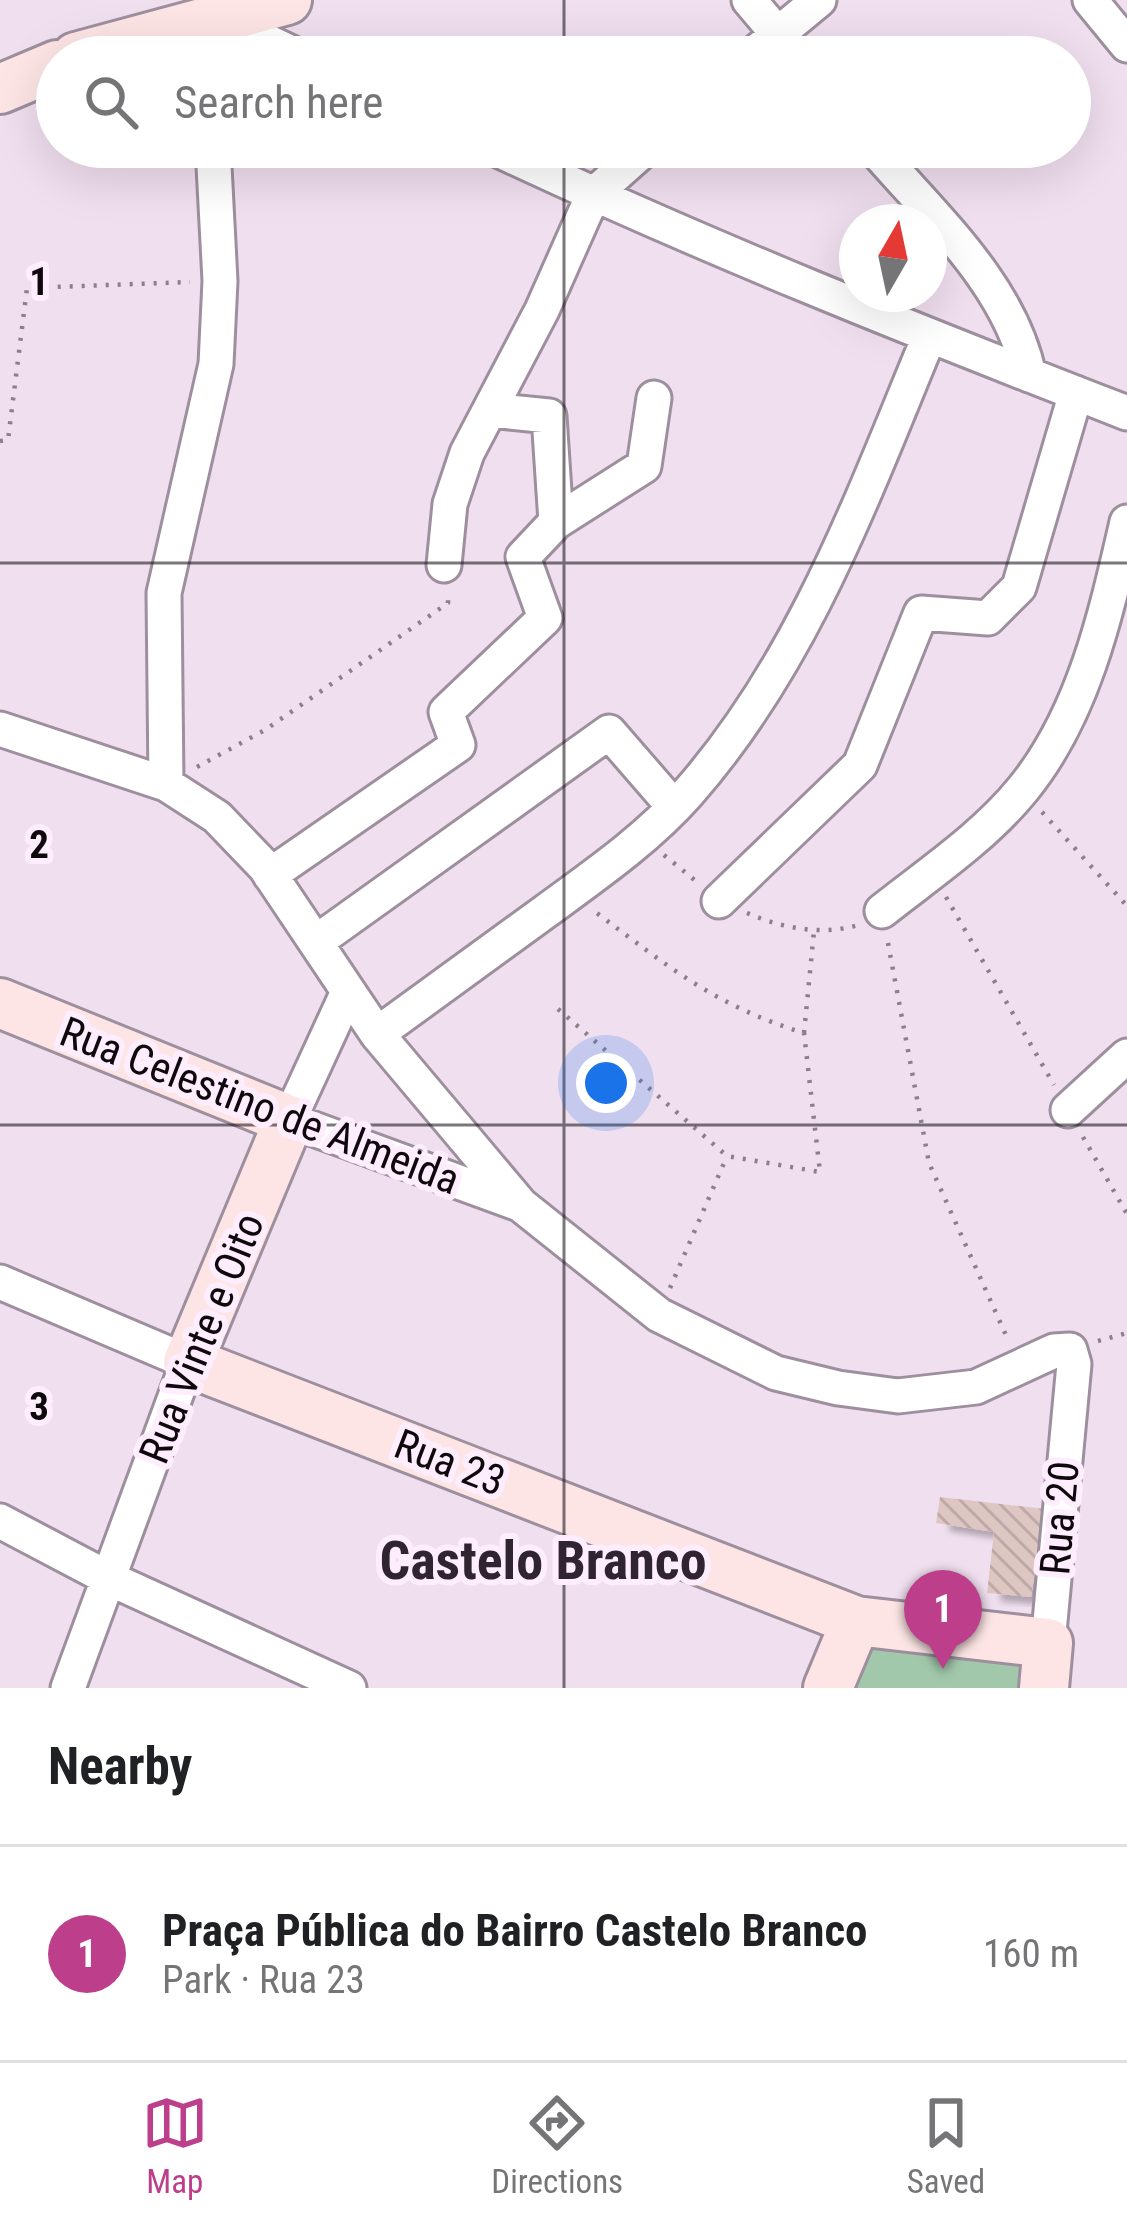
<!DOCTYPE html>
<html lang="en">
<head>
<meta charset="utf-8">
<style>
	body { margin:0; font-family:"Roboto Condensed",sans-serif; background:#f6f6f6; color:#202124 }
	.compass { position:absolute; left:839px; top:204px; width:108px; height:108px; border-radius:50%; background:#fff; box-shadow:0 12px 48px #0002; rotate:9deg }
	.you { position:absolute; left:606px; top:1083px; width:42px; height:42px; margin:-30px; border:9px solid #fff; border-radius:50%; background:#1a73e8; box-shadow:0 0 0 18px #1a73e833 }
	.badge { display:grid; place-items:center; width:78px; height:78px; border-radius:50%; background:#bd3e8b; color:#fff; font-size:39px; font-weight:700 }
	.pin { position:absolute; translate:-50% -99px; filter:drop-shadow(0 3px 6px #0008) }
	.pin::after { content:''; position:absolute; top:63px; width:42px; height:36px; background:inherit; clip-path:polygon(0 0,100% 0,50% 100%) }
	.list { margin:0; padding:0; list-style:none }
	h2 { display:flex; justify-content:space-between; align-items:center; height:156px; margin:0; padding:0 48px; font-size:51px }
	h2 small { font-size:39px; font-weight:400; color:#757577 }
	.list li { display:grid; grid-template-columns:78px 1fr auto; gap:36px; align-items:center; box-sizing:border-box; height:216px; padding:0 48px; border-top:3px solid #e0e0e0 }
	.list b { display:block; font-size:45px; white-space:nowrap }
	.list p { margin:0; font-size:39px; white-space:nowrap; color:#757577 }
	.list em { font-size:39px; font-style:normal; color:#757577 }
	.icon { flex:none; width:66px; height:66px; fill:none; stroke:currentColor; stroke-width:2; stroke-linecap:round; stroke-linejoin:round }
	.map { position:relative; flex:none; width:1127px; height:1688px; overflow:hidden }
	.search { position:absolute; background:#fff; box-shadow:0 12px 48px #0002; left:36px; right:36px; top:36px; height:132px; display:flex; align-items:center; gap:30px; box-sizing:border-box; padding:0 42px; border-radius:66px; color:#757577; font-size:45px }
	.sheet { height:372px; background:#fff }
	nav { display:flex; justify-content:space-around; align-items:center; box-sizing:border-box; height:168px; border-top:3px solid #e0e0e0; background:#fff; font-size:33px; color:#757577 }
	nav a { display:grid; justify-items:center; gap:6px }
	nav .on { color:#bd3e8b }
	.map>svg:first-child { display:block }
	.green { fill:#a2c8ab }
	.building { fill:url(#building-back-hatch); filter:url(#shadow) }
	.lines { fill:none; stroke-linecap:round; stroke-linejoin:round }
	.street-casing { stroke:#9e8f9e; stroke-width:39 }
	.secondary-casing { stroke:#9e8f9e; stroke-width:54 }
	.path { stroke:#8b7f8a; stroke-width:4.5; stroke-dasharray:3 9; stroke-linecap:butt }
	.street { stroke:#fff; stroke-width:33 }
	.secondary { stroke:#fde5e5; stroke-width:48 }
	.grid { fill:none; stroke:#0f090e; stroke-width:3; stroke-opacity:0.55 }
	.labels { text-anchor:middle; stroke-width:12; stroke-linejoin:round; paint-order:stroke }
	.street-label { font-size:42px; fill:#0f090e; stroke:#fdedfd }
	.district-label { font-size:54px; font-weight:bold; fill:#302430; stroke:#fdedfd }
	.grid-label { font-size:39px; text-anchor:middle; font-weight:bold; fill:#0f090e; stroke:#fdedfd; stroke-width:12; stroke-linejoin:round; paint-order:stroke }
</style>
</head>
<body>
<div class="map">
<svg width="1127" height="1688" viewBox="0 0 1127 1688">
	<defs>
		<pattern id="building-back-hatch" width="6" height="6" patternUnits="userSpaceOnUse" patternTransform="scale(3)"><rect width="6" height="6" fill="#dec6c3"/><path d="M-1 5l2 2M0 0l6 6M5-1l2 2" fill="none" stroke="#bda9a6"/></pattern>
		<filter id="shadow"><feDropShadow dx="13" dy="8" stdDeviation="3" flood-color="#0004"/></filter>
	</defs>
	<rect width="100%" height="100%" fill="#f0dfef"/>
	<path class="green" d="M 864,1627 L 1040,1651 L 1036,1688 L 840,1688 Z"/>
	<path class="building" d="M 940,1497 L 1045,1509 L 1031,1597 L 987,1593 L 994,1532 L 936,1523 Z"/>
	<g class="lines">
		<g class="street-casing">
			<path id="street" d="M 749,0 L 797,57
				M 1090,0 L 1127,45
				M 222,20 L 300,57
				M 221,57 L 223,2
				M 750,57 L 819,0
				M 492,147 C 700,245 913,330 1127,413
				M 873,147 C 932,216 1010,284 1029,375
				M 490,410 L 549,416 L 556,522
				M 444,565 L 450,504 L 467,453 L 542,310 L 593,195 L 647,147
				M 0,729 L 166,784 L 217,817 L 265,867 L 377,1034 L 521,1205 L 659,1315 L 776,1373 L 838,1388 L 898,1396 L 976,1387 L 1054,1351 L 1070,1350 L 1074,1364 L 1048,1643
				M 166,784 L 164,593 L 216,364 L 220,281 L 213,147
				M 270,875 L 458,745 L 446,712 L 545,618 L 523,557 L 556,522 L 644,466 L 654,398
				M 719,901 L 860,765 L 921,613 L 988,618 L 1019,587 L 1076,393
				M 882,911 C 930,873 984,837 1023,789 C 1084,714 1106,614 1127,522
				M 316,942 L 609,732 L 674,807
				M 347,994 L 289,1120 L 519,1204
				M 377,1034 C 434,993 490,952 546,911 C 595,875 647,839 687,794 C 803,663 863,496 929,337
				M 1068,1110 L 1127,1056
				M 0,1282 L 188,1362 L 68,1688
				M 0,1521 L 108,1578 L 349,1688"/>
		</g>
		<g class="secondary-casing">
			<path id="secondary" d="M 76,57 L 287,0
				M 0,89 L 57,65
				M 0,1003 L 289,1120 L 188,1362 L 856,1621 L 1048,1643 L 1044,1688
				M 828,1688 L 856,1621"/>
		</g>
		<path class="path" d="M 0,441 L 8,440 L 27,288 L 190,282
			M 197,767 L 265,730 L 448,603 L 448,597
			M 1042,812 L 1127,906
			M 664,855 L 697,882
			M 946,897 L 1054,1085
			M 747,913 C 782,928 821,936 858,925
			M 888,943 L 929,1163 L 1009,1342
			M 558,1009 L 727,1156 L 820,1172 L 804,1033 C 713,1005 668,966 594,911
			M 804,1033 L 814,931
			M 1083,1137 L 1127,1214
			M 670,1288 L 727,1156
			M 1098,1341 L 1127,1333"/>
		<use href="#street" class="street"/>
		<use href="#secondary" class="secondary"/>
	</g>
	<path class="grid" d="M 564,0 L 564,57M 564,147 L 564,1688M 0,563 L 1127,563M 0,1125 L 1127,1125"/>
	<g class="labels">
		<g class="street-label">
			<text transform="translate(260 1105) rotate(21)" y="15">Rua Celestino de Almeida</text>
			<text transform="translate(201 1338) rotate(-68)" y="15">Rua Vinte e Oito</text>
			<text transform="translate(450 1462) rotate(21)" y="15">Rua 23</text>
			<text transform="translate(1059 1518) rotate(-85)" y="15">Rua 20</text>
		</g>
		<g class="district-label">
			<text x="543" y="1579">Castelo Branco</text>
		</g>
	</g>
	<g class="grid-label">
		<text x="39" y="295">1</text>
		<text x="39" y="858">2</text>
		<text x="39" y="1420">3</text>
	</g>
</svg>
<svg class="compass" viewBox="-18 -18 36 36"><path d="M0-13l5 13h-10z" fill="#e53935"/><path d="M0 13l5-13h-10z" fill="#757577"/></svg>
<div class="you"></div>
<div class="pin badge" style="left:943px;top:1669px">1</div>
<div class="search"><svg class="icon" aria-label="search" viewBox="0 0 24 24"><circle cx="10" cy="10" r="6"/><path d="M15 15l6 6"/></svg>Search here</div>
</div>
<section class="sheet">
<h2>Nearby<small></small></h2>
<ul class="list">
<li><span class="badge">1</span><div><b>Praça Pública do Bairro Castelo Branco</b><p>Park · Rua 23</p></div><em>160 m</em></li>
</ul>
</section>
<nav>
<a class="on"><svg class="icon" aria-label="map" viewBox="0 0 24 24"><path d="M3 6l6-2 6 2 6-2v14l-6 2-6-2-6 2zM9 4v14M15 6v14"/></svg>Map</a>
<a><svg class="icon" aria-label="directions" viewBox="0 0 24 24"><path d="M12 3l9 9-9 9-9-9zM9 14v-3h6M13 9l2 2-2 2"/></svg>Directions</a>
<a><svg class="icon" aria-label="saved" viewBox="0 0 24 24"><path d="M7 4h10v16l-5-4-5 4z"/></svg>Saved</a>
</nav>
</body>
</html>
